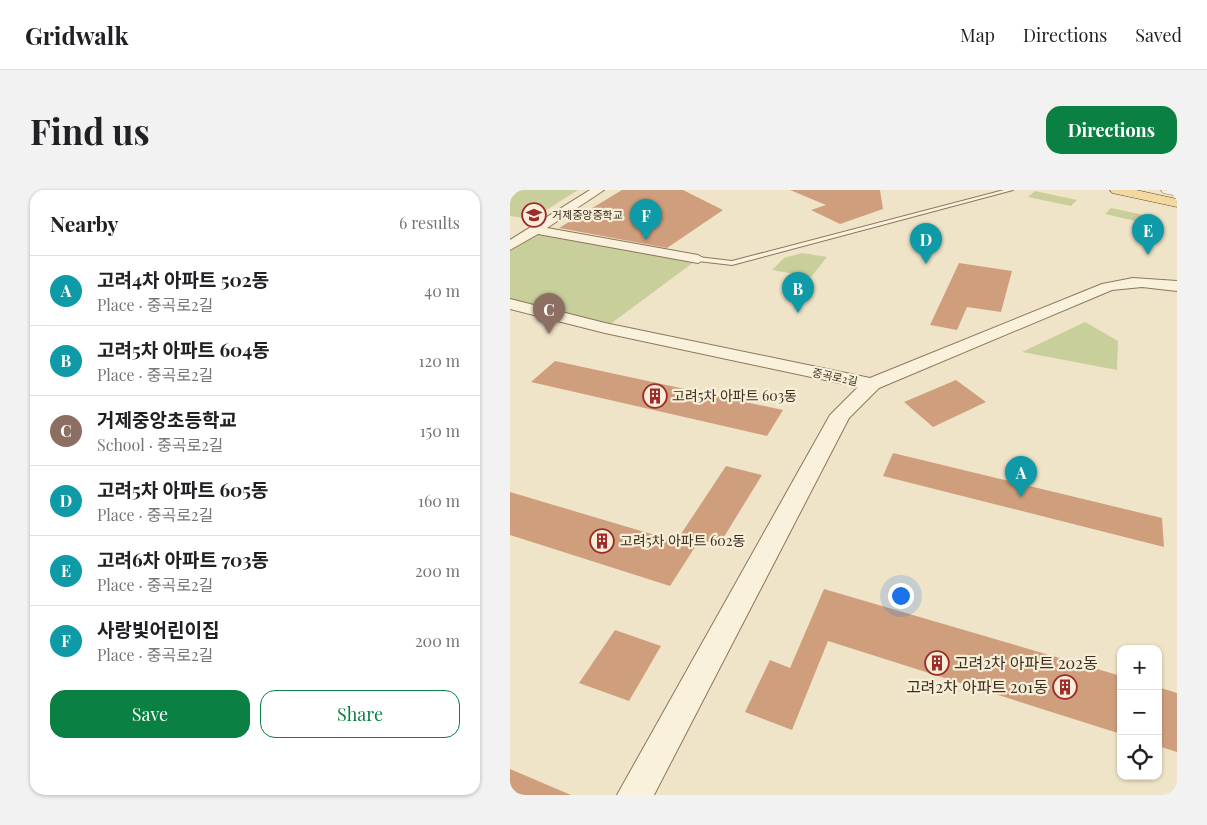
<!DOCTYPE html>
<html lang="en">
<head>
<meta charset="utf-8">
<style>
	body { margin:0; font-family:"Playfair Display","Noto Sans KR",serif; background:#f2f2f2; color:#202124 }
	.controls { position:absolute; right:15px; bottom:15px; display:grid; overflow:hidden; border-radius:10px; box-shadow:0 1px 4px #0004 }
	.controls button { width:45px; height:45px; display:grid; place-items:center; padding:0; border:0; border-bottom:1px solid #e0e0e0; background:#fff; color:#202124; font:25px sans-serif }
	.you { position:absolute; left:390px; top:405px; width:18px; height:18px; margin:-12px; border:4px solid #fff; border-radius:50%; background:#1a73e8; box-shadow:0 0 0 8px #1a73e833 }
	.badge { display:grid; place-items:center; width:32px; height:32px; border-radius:50%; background:#0b8043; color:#fff; font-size:16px; font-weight:700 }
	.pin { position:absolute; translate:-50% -41px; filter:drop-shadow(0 1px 2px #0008) }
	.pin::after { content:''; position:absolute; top:26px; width:18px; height:15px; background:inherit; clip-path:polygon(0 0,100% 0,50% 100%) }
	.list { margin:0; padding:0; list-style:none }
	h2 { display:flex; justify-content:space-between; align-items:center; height:65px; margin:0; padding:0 20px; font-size:21px }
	h2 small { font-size:16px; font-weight:400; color:#757577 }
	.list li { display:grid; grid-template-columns:32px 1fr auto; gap:15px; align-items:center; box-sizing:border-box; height:70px; padding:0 20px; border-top:1px solid #e0e0e0 }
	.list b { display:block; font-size:19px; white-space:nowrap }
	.list p { margin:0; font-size:16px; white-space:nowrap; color:#757577 }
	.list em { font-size:16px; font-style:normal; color:#757577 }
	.actions { display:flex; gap:10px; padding:15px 20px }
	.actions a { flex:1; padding:11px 0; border:1px solid #0b8043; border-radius:15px; text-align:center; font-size:18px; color:#0b8043 }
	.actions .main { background:#0b8043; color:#fff }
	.icon { flex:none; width:28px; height:28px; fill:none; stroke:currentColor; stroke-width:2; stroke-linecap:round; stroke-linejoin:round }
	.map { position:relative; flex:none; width:667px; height:605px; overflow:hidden; border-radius:15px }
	header { display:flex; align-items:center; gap:30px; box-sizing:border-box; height:70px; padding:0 25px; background:#fff; border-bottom:1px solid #e0e0e0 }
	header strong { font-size:24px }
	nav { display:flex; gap:28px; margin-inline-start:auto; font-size:18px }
	.intro { display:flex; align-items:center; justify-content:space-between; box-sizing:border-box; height:120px; padding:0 30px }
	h1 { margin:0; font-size:35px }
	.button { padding:12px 22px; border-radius:15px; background:#0b8043; color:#fff; font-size:18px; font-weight:700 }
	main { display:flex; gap:30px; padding:0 30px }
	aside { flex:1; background:#fff; border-radius:15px; box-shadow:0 1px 4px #0004 }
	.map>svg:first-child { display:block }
	.green { fill:#c9cf9b }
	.building { fill:#cf9f7d }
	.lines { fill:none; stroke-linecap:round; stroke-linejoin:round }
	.service-casing { stroke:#8d765c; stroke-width:2 }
	.minor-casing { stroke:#8d765c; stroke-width:2 }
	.tertiary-casing { stroke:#8d765c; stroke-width:1 }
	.primary-casing { stroke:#5b4430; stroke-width:1 }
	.service { fill:#faf1dc; fill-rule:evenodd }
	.minor { fill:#faf1dc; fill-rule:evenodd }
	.tertiary { fill:#faf1dc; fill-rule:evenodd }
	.primary { fill:#f3d9a0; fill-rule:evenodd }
	.labels { text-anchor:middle; stroke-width:4.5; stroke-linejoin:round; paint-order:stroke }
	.far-poi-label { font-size:11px; fill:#3d2e20; stroke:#f7eed8; text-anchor:start }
	.far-street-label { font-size:11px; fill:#3d2e20; stroke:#f7eed8 }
	.poi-label { font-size:14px; fill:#3d2e20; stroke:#f7eed8; text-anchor:start }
	.near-poi-label { font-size:16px; fill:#3d2e20; stroke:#f7eed8; text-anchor:start }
</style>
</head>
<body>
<header>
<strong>Gridwalk</strong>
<nav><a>Map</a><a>Directions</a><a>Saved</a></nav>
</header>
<div class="intro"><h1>Find us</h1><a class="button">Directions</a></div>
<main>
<aside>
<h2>Nearby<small>6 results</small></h2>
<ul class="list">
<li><span class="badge" style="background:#0f9aa8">A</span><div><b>고려4차 아파트 502동</b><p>Place · 중곡로2길</p></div><em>40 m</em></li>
<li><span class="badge" style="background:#0f9aa8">B</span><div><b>고려5차 아파트 604동</b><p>Place · 중곡로2길</p></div><em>120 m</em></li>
<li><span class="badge" style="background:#8d6e63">C</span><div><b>거제중앙초등학교</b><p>School · 중곡로2길</p></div><em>150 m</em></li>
<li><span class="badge" style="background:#0f9aa8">D</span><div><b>고려5차 아파트 605동</b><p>Place · 중곡로2길</p></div><em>160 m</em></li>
<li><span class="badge" style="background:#0f9aa8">E</span><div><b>고려6차 아파트 703동</b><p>Place · 중곡로2길</p></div><em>200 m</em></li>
<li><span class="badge" style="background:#0f9aa8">F</span><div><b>사랑빛어린이집</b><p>Place · 중곡로2길</p></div><em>200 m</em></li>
</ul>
<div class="actions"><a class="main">Save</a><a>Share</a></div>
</aside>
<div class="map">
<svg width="667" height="605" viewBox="0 0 667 605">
	<rect width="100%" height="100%" fill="#f0e4c8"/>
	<path class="green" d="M 0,0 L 68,0 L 22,29 L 0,26 Z
		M 525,1 L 567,10 L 561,16 L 518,7 Z
		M 601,18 L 648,28 L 643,35 L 595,24 Z
		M 26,40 L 188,69 L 95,138 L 0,114 L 0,56 Z
		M 292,63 L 317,67 L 301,87 L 262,80 L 274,68 Z
		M 575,132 L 608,151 L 607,180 L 512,162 Z"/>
	<path class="building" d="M 112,0 L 173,0 L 213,20 L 157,58 L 49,38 Z
		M 280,0 L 370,0 L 373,19 L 330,34 L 301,20 L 316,15 Z
		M 449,73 L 502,81 L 491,122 L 457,117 L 447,140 L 420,135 Z
		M 45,171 L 273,220 L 257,246 L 21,192 Z
		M 446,190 L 476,212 L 423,237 L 394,212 Z
		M 383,263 L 652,328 L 654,357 L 373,286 Z
		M 216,276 L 252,285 L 209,355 L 171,344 Z
		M 0,302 L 185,357 L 160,396 L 0,345 Z
		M 314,399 L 611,486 L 611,544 L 318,451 L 282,540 L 235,522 L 260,470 L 280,478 Z
		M 105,440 L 151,456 L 119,511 L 69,493 Z
		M 648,497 L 667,503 L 667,562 L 648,556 Z
		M 0,579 L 61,605 L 0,605 Z"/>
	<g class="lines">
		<g class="service-casing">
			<path id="service" d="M 494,0 L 503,0 L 222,75 L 188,71 L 185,69 L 188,67 L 222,71 Z"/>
		</g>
		<g class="minor-casing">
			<path id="minor" d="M 80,0 L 94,0 L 37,38 L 188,65 L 195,69 L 188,73 L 28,44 L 0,60 L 0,50 Z
				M 623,88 L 667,91 L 667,101 L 632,97 L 602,100 L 369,198 L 339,228 L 144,605 L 107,605 L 320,225 L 348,197 L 95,143 L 0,119 L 0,109 L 95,133 L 360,188 L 592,94 Z"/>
		</g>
		<g class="tertiary-casing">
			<path id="tertiary" d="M 651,0 L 667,0 L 667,6 L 653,3 Z"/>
		</g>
		<g class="primary-casing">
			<path id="primary" d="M 600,0 L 626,0 L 667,9 L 667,17 L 602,3 Z"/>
		</g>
		<use href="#service" class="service"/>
		<use href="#minor" class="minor"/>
		<use href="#tertiary" class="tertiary"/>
		<use href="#primary" class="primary"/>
	</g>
	<defs>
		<g id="school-ring" transform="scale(1.25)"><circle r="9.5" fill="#f7eed8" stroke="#9e2a2b" stroke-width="1.5"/><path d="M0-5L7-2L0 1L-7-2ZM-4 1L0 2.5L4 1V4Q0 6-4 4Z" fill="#9e2a2b"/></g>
		<g id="building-ring" transform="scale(1.25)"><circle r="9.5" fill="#f7eed8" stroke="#9e2a2b" stroke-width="1.5"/><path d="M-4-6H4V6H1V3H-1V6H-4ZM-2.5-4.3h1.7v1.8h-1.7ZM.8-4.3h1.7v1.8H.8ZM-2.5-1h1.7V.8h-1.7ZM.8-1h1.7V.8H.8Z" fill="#9e2a2b"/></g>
	</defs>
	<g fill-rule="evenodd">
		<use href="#school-ring" x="24" y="25"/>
		<use href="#building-ring" x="145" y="206"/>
		<use href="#building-ring" x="92" y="351"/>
		<use href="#building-ring" x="427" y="473"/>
		<use href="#building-ring" x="555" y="497"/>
	</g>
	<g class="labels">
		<g class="far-poi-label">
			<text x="42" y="29">거제중앙중학교</text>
		</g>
		<g class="far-street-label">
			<text transform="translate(325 187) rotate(12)" y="4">중곡로2길</text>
		</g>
		<g class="poi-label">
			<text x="162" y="211">고려5차 아파트 603동</text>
			<text x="110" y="356">고려5차 아파트 602동</text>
		</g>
		<g class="near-poi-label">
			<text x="444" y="479">고려2차 아파트 202동</text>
			<text x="538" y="503" text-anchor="end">고려2차 아파트 201동</text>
		</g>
	</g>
</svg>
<div class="controls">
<button>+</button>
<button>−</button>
<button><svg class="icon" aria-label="locate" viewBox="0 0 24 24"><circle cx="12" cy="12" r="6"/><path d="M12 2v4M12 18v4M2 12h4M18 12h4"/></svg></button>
</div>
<div class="you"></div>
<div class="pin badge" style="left:511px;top:307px;background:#0f9aa8">A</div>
<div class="pin badge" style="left:288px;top:123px;background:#0f9aa8">B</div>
<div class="pin badge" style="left:39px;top:144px;background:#8d6e63">C</div>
<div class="pin badge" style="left:416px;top:74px;background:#0f9aa8">D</div>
<div class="pin badge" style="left:638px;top:65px;background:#0f9aa8">E</div>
<div class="pin badge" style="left:136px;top:50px;background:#0f9aa8">F</div>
</div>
</main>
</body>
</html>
